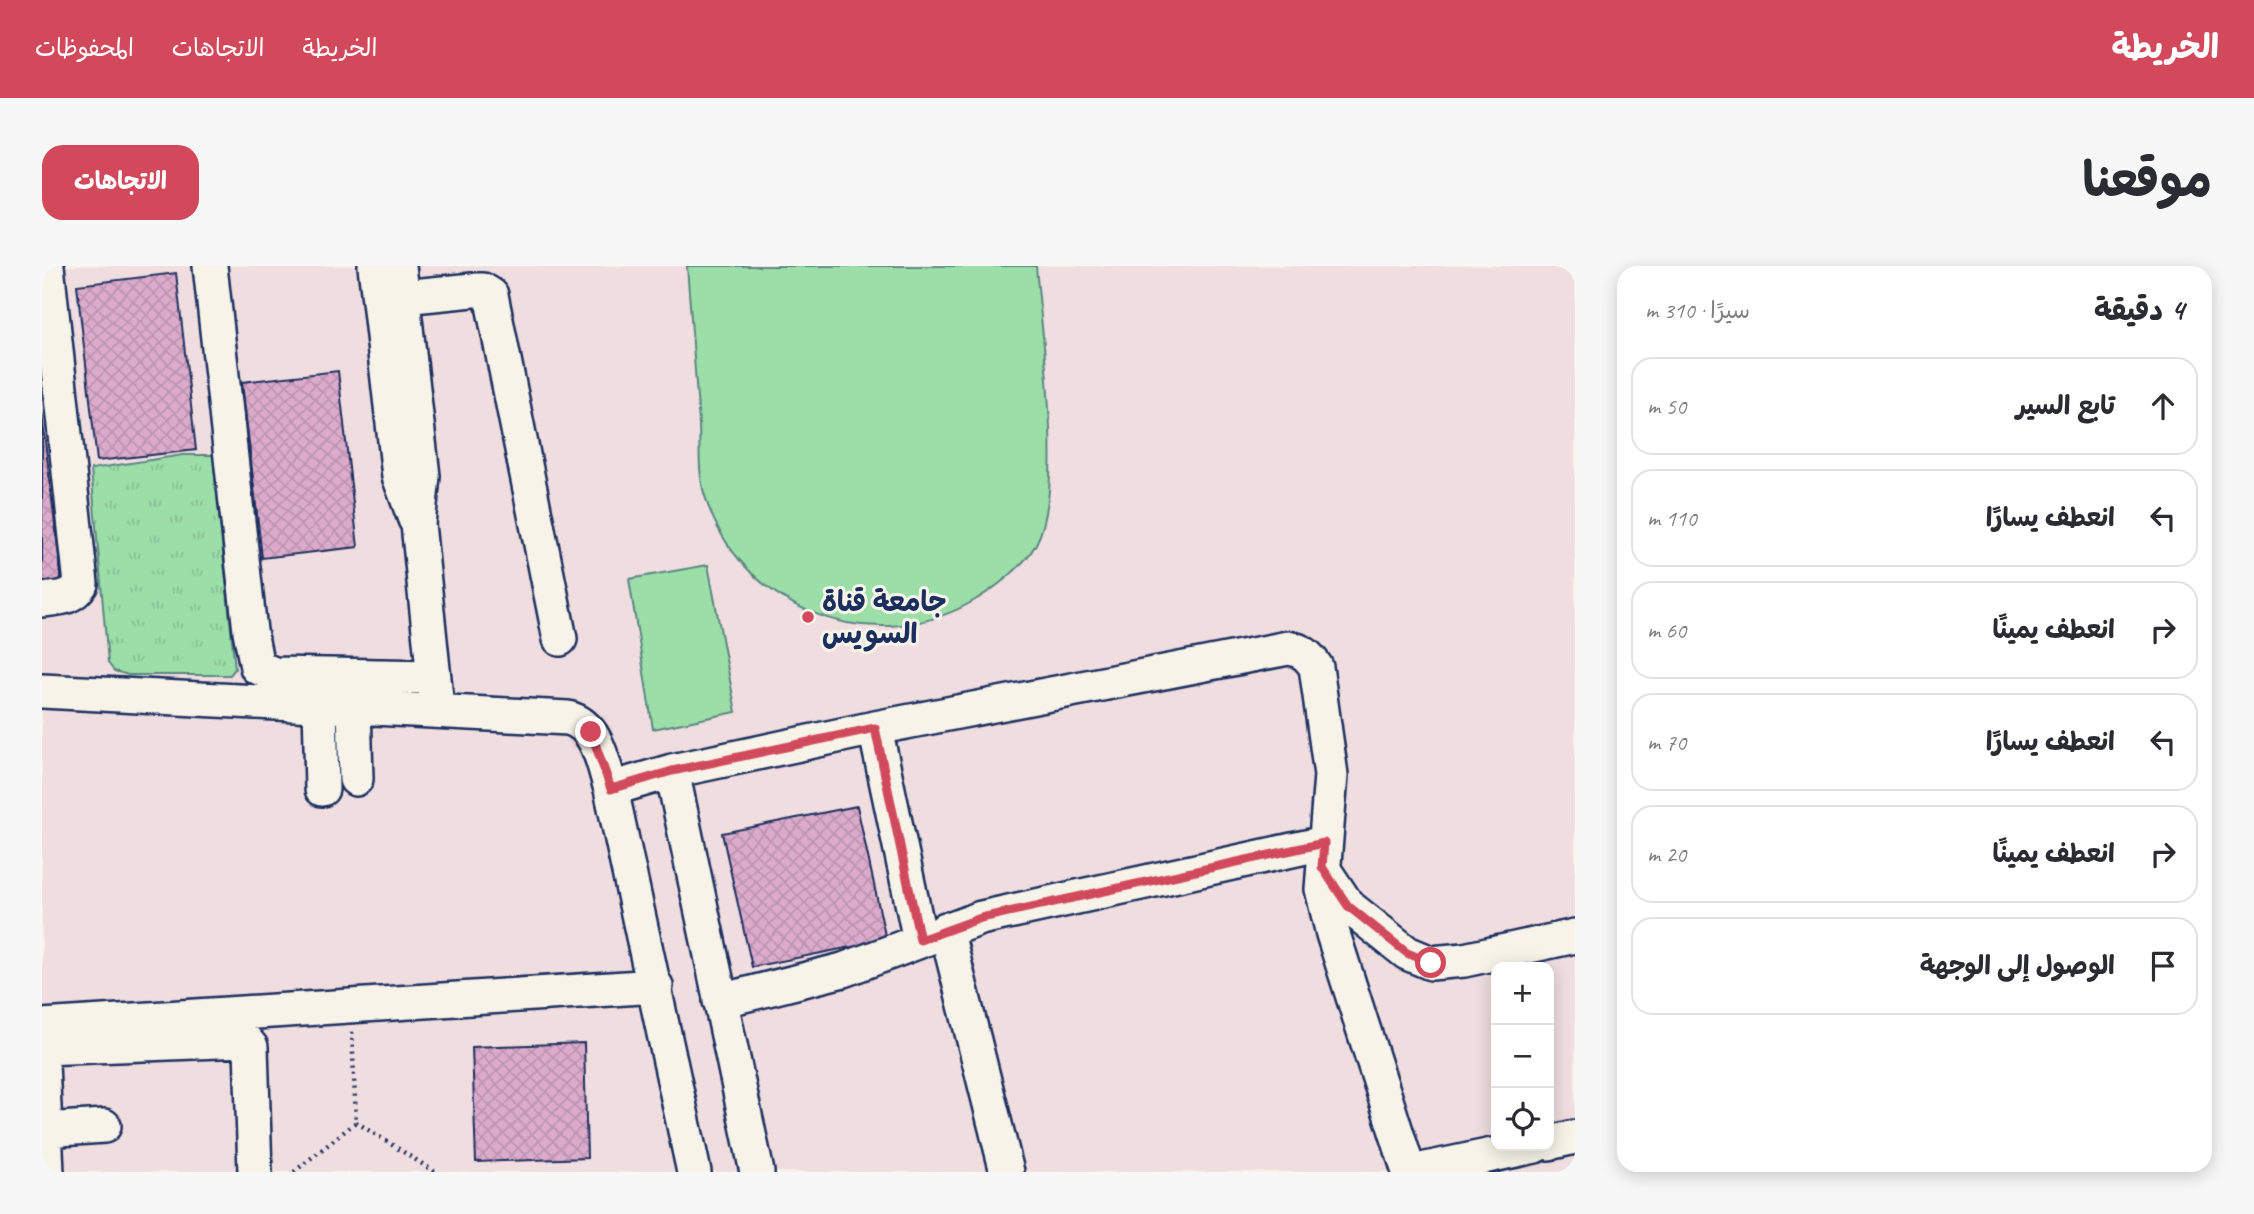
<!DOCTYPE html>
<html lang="ar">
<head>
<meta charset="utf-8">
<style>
	body { margin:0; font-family:Caveat,"Playpen Sans Arabic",sans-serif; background:#f7f7f7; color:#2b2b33; direction:rtl }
	.controls { position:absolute; right:21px; bottom:21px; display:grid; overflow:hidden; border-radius:14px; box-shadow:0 4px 18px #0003 }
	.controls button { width:63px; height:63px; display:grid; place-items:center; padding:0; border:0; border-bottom:2px solid #e1e1e2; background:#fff; color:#2b2b33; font:35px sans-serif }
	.stop { position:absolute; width:21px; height:21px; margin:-16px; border:5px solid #d1495b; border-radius:50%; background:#fff }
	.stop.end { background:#d1495b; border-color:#fff; box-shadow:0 2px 7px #0008 }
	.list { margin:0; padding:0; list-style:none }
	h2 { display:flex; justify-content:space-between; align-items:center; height:91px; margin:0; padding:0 28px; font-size:30px }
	h2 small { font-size:23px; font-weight:400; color:#7c7c81 }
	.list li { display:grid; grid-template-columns:46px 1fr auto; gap:21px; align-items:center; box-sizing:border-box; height:98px; margin:0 14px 14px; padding:0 14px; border:2px solid #e1e1e2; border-radius:21px }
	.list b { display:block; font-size:26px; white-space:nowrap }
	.list em { font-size:23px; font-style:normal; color:#7c7c81 }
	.icon { flex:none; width:38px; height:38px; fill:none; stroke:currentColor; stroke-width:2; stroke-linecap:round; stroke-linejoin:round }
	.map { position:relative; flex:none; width:1533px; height:906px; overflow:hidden; direction:ltr; border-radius:21px }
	header { display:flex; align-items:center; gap:42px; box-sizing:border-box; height:98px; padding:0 35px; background:#d1495b; color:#fff }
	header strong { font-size:33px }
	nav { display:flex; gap:38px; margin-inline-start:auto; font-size:24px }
	.intro { display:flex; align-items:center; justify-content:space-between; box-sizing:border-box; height:168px; padding:0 42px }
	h1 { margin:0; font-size:49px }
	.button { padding:18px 32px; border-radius:21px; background:#d1495b; color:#fff; font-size:24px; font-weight:700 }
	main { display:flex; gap:42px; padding:0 42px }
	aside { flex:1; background:#fff; border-radius:21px; box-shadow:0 4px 18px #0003 }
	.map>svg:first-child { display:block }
	.built { fill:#efdddf; fill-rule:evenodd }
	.green { fill:#9bdea8; stroke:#5b8683; stroke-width:2 }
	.park { fill:url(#park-tufts); stroke:#5b8683; stroke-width:2 }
	.building { fill:url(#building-cross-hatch); stroke:#1b2f5e; stroke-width:2 }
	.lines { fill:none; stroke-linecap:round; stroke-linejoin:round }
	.minor-casing { stroke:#1b2f5e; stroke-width:38 }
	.path { stroke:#1b2f5e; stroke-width:4.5; stroke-dasharray:2 5; stroke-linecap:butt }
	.minor { stroke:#f7f3e8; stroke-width:33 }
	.route { stroke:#d1495b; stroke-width:9 }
	.poi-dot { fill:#d1495b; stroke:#f7f3e8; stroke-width:2.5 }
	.labels { text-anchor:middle; stroke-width:6; stroke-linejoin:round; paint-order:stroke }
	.poi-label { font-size:28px; font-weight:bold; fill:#1b2f5e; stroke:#f7f3e8; text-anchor:start }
</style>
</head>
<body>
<header>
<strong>الخريطة</strong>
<nav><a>الخريطة</a><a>الاتجاهات</a><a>المحفوظات</a></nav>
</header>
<div class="intro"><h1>موقعنا</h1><a class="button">الاتجاهات</a></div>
<main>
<aside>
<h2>4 دقيقة<small>سيرًا · 310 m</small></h2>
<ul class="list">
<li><svg class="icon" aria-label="ahead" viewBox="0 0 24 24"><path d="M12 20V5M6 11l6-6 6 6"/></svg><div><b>تابع السير</b></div><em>50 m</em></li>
<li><svg class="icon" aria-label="left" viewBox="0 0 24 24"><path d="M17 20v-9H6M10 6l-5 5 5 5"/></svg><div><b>انعطف يسارًا</b></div><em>110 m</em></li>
<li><svg class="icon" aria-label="right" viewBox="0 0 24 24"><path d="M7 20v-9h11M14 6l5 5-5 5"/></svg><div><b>انعطف يمينًا</b></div><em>60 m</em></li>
<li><svg class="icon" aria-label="left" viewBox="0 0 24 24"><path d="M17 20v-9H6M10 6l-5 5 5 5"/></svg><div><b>انعطف يسارًا</b></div><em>70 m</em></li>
<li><svg class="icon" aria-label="right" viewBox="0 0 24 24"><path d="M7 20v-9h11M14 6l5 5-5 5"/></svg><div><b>انعطف يمينًا</b></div><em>20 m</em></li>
<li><svg class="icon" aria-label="arrive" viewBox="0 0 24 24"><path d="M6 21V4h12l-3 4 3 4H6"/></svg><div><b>الوصول إلى الوجهة</b></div></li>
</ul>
</aside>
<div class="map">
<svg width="1533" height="906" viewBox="0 0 1533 906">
	<defs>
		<pattern id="park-tufts" width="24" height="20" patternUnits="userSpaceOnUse" patternTransform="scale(1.75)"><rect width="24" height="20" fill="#9bdea8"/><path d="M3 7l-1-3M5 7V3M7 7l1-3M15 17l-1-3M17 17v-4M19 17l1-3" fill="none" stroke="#85bf93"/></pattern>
		<pattern id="building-cross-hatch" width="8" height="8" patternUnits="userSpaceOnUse" patternTransform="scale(1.75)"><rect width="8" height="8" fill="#dcabcb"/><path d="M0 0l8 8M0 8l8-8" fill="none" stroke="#bc93b1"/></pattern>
	</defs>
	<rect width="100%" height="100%" fill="#f7f3e8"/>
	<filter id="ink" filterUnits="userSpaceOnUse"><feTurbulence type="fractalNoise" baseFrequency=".0143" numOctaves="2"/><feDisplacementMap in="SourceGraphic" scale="14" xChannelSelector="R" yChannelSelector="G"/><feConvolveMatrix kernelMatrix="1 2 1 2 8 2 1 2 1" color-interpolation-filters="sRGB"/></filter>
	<g filter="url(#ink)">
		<path class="built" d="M 0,0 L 1533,0 L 1533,906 L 0,906 ZM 1454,701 L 1507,701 L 1507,880 L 1454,880 Z"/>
		<path class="green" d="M 645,0 L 994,0 C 999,65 1024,223 994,278 C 982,301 951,324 928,337 C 825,394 695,341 662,227 C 656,206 658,180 657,158 C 653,105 649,53 645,0 Z
			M 666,299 L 694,446 L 611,463 L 587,313 Z"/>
		<path class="park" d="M 141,189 L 171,189 L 193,403 L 188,409 L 86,409 L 72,405 L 66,397 L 49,203 Z"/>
		<path class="building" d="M 134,7 L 154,184 L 55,195 L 35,19 Z
			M 296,105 L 316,281 L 220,292 L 200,116 Z
			M 0,149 L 20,318 L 0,321 Z
			M 815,540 L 844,674 L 710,701 L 680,567 Z
			M 542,777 L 545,892 L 434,896 L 430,781 Z"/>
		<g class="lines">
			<g class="minor-casing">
				<path id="minor" d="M 168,0 L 208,365 L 215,401 L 232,408 L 392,411
					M 333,0 L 357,210 L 373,253
					M 357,0 L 381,210 L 376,258 L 394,432
					M 361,31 L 431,24 L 441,24 L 449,29 L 518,373
					M 0,334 C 16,332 30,333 39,318 L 5,0
					M 0,425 L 526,452 C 556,459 561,498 569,523 L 652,906
					M 278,437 L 280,523
					M 312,439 L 314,513
					M 833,462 L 878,674
					M 630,505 L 715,906
					M 569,523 L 630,505 L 833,462 L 1246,382 C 1260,384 1266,389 1274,401 L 1289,509 L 1280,623 L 1291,668 L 1367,906
					M 1284,607 L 1306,640 L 1365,687 L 1389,697 L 1422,694 L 1533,670
					M 904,663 L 965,906
					M 678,735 L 801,704 L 939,652 L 1282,577
					M 0,760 L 614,720
					M 0,782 L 203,774 L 209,781 L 213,906
					M 0,797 L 5,906
					M 3,864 L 62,860
					M 1507,877 L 1533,871
					M 1370,906 L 1493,880"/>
			</g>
			<path class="path" d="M 314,856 L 393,906
				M 252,906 L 314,856 L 310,765"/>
			<use href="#minor" class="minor"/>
		</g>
	</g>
	<g class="lines" filter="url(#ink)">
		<path class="route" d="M 549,466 L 569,523 L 630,505 L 833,462 L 878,674 L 939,652 L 1282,577 L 1280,601 L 1306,640 L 1365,687 L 1389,697"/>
	</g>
	<circle class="poi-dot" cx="766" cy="351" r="7"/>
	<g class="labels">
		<g class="poi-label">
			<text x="780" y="345">جامعة قناة<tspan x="780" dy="32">السويس</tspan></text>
		</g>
	</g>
</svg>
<div class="controls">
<button>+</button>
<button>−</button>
<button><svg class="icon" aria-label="locate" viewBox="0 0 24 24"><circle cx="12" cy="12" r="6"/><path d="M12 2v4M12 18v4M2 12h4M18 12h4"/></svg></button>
</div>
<div class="stop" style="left:1389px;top:697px"></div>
<div class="stop end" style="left:549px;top:466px"></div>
</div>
</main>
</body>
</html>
